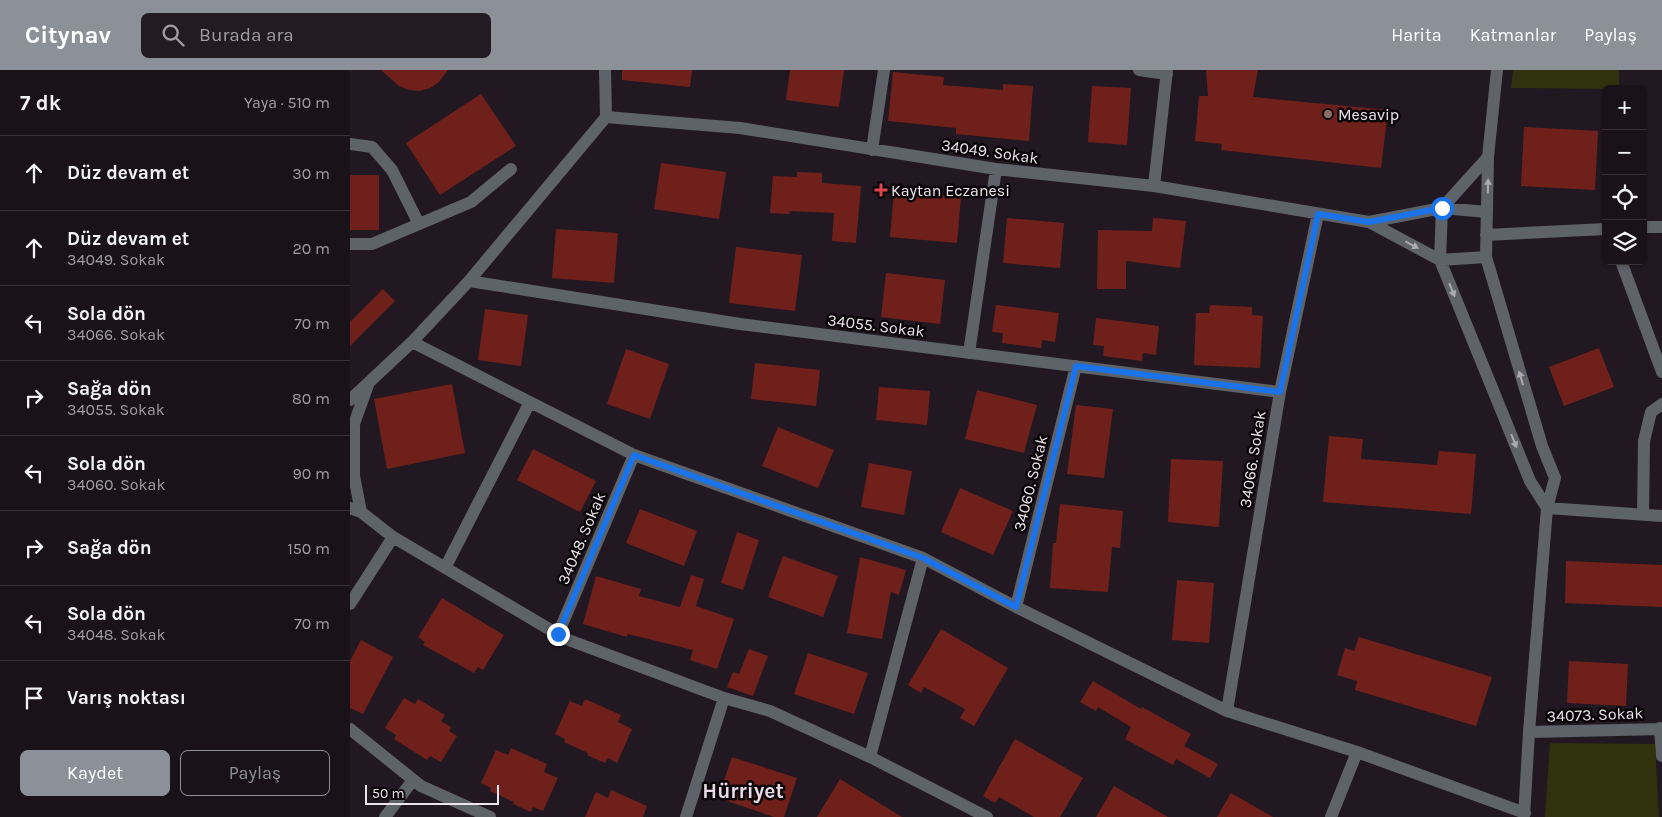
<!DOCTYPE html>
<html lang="tr">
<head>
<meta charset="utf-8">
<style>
	body { margin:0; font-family:Karla,sans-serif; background:#231b22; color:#f1f3f6 }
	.controls { position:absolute; right:15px; top:15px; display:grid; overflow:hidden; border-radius:8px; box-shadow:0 1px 4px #0004 }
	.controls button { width:45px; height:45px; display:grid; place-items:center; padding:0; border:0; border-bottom:1px solid #383238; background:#1a1219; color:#f1f3f6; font:25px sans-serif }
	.scale { position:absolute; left:15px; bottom:12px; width:134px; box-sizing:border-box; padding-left:5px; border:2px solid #ede6ec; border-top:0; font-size:14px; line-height:18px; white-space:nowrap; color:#ede6ec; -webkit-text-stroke:4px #090508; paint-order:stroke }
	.stop { position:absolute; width:15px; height:15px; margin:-11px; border:4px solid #1a73e8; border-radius:50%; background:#fff }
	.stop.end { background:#1a73e8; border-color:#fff; box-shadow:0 1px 5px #0008 }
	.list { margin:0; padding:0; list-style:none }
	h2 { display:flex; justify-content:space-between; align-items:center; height:65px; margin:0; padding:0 20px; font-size:21px }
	h2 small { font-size:16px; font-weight:400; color:#9f9ea2 }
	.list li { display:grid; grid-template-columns:32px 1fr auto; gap:15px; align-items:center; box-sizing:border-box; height:75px; padding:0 20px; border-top:1px solid #383238 }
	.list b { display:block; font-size:19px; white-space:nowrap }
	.list p { margin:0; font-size:16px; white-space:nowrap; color:#9f9ea2 }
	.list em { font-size:16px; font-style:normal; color:#9f9ea2 }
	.actions { display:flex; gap:10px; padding:15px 20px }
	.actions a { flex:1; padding:11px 0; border:1px solid #8c9099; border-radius:8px; text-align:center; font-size:18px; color:#8c9099 }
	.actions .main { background:#8c9099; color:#fff }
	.icon { flex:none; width:28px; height:28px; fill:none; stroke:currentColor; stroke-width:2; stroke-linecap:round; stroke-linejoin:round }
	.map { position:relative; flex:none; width:1312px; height:747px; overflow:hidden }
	header { display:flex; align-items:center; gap:30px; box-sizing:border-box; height:70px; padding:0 25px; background:#8c9099; color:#fff }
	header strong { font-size:24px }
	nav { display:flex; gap:28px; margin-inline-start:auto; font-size:18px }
	.search { width:350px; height:45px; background:#231b22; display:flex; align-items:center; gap:12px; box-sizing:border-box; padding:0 18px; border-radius:8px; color:#9f9ea2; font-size:19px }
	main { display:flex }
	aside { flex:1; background:#1a1219 }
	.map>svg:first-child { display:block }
	.green { fill:#30320d }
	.building { fill:#70201b }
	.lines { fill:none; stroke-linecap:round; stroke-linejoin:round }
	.minor { stroke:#5e6369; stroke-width:12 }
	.oneway { fill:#adabb1 }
	.route { stroke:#1a73e8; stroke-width:6 }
	.education-dot { fill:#8d6e63; stroke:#090508; stroke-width:2 }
	.health-dot { fill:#e0444e; stroke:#090508; stroke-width:2 }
	.labels { text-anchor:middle; stroke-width:5; stroke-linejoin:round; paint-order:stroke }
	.poi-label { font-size:16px; fill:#ede6ec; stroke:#090508; text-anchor:start }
	.street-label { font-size:16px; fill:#ede6ec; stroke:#090508 }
	.district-label { font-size:21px; font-weight:bold; fill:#e9dae8; stroke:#090508 }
</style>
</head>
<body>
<header>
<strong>Citynav</strong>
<div class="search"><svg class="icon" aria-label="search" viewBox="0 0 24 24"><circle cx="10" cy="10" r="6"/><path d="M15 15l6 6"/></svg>Burada ara</div>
<nav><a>Harita</a><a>Katmanlar</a><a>Paylaş</a></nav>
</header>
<main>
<aside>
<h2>7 dk<small>Yaya · 510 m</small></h2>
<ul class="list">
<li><svg class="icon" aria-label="ahead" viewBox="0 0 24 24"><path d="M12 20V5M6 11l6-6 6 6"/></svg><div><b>Düz devam et</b></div><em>30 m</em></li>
<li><svg class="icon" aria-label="ahead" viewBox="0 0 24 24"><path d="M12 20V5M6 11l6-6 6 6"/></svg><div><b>Düz devam et</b><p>34049. Sokak</p></div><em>20 m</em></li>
<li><svg class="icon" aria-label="left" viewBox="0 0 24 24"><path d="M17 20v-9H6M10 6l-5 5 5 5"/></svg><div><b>Sola dön</b><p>34066. Sokak</p></div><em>70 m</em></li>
<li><svg class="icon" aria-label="right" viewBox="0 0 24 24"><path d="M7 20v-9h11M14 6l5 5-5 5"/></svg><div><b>Sağa dön</b><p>34055. Sokak</p></div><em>80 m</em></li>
<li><svg class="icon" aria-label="left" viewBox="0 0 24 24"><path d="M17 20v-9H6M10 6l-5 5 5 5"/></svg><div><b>Sola dön</b><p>34060. Sokak</p></div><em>90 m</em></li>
<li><svg class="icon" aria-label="right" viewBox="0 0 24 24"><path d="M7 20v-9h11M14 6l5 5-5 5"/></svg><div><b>Sağa dön</b></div><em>150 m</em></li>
<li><svg class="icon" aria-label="left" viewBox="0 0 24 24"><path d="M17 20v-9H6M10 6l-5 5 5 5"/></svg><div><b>Sola dön</b><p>34048. Sokak</p></div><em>70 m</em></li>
<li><svg class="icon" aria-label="arrive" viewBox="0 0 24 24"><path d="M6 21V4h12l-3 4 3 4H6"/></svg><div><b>Varış noktası</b></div></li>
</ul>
<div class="actions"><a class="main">Kaydet</a><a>Paylaş</a></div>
</aside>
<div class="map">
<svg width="1312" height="747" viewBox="0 0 1312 747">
	<rect width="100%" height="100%" fill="#221821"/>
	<path class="green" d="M 1163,0 L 1269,0 L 1269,19 L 1161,18 Z
		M 1200,673 L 1305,674 L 1309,747 L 1195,747 Z"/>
	<path class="building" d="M 31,0 L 98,0 L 89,12 L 80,18 L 70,21 L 59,20 L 49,16 Z
		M 272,0 L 342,0 L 340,17 L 272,10 Z
		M 440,0 L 494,0 L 489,37 L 436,30 Z
		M 856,0 L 908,0 L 903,27 L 1038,40 L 1031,98 L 871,80 L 872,74 L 845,71 L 849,26 L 858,26 Z
		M 543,2 L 594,7 L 593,15 L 653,20 L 653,14 L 683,16 L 679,71 L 606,64 L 606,58 L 538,51 Z
		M 742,16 L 781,18 L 777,75 L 738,72 Z
		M 131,24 L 166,76 L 90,125 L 56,73 Z
		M 1174,57 L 1248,61 L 1245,120 L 1171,116 Z
		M 311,93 L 376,102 L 369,149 L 304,139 Z
		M 447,102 L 472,103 L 472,113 L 511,116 L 506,173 L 482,171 L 484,143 L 440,141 L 439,144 L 420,143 L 423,106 L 447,107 Z
		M 0,105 L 29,105 L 29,160 L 0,160 Z
		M 544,121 L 611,127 L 607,173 L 540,167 Z
		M 657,148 L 714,153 L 710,198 L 653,193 Z
		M 803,148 L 836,151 L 830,198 L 776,191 L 776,219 L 747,219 L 748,160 L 802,161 Z
		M 206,159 L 268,163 L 264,213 L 202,208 Z
		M 386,177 L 452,185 L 445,241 L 379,233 Z
		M 536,203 L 595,210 L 590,254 L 531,247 Z
		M 33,219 L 45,231 L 0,276 L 0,252 Z
		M 646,235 L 709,243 L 705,272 L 692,270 L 691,278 L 652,273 L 653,263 L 642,262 Z
		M 860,235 L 902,237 L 902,245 L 913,246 L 910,298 L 844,295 L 846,243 L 859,243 Z
		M 135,239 L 178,245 L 171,296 L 128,290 Z
		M 746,248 L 809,256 L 806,285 L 793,283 L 792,291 L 753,286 L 754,276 L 743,275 Z
		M 1249,278 L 1264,317 L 1214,336 L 1199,297 Z
		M 276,279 L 319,294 L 300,349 L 257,334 Z
		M 405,293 L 470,300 L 466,336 L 401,329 Z
		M 102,314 L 115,383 L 37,399 L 24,329 Z
		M 529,317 L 580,321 L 577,355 L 526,350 Z
		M 627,320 L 687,335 L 674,383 L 615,369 Z
		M 726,335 L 763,339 L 754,408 L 717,404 Z
		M 428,357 L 484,380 L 468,418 L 412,396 Z
		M 979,366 L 1013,369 L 1011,389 L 1087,395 L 1089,381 L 1126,384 L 1121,444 L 973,432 Z
		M 183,379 L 246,411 L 230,442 L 167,410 Z
		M 821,389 L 873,391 L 869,457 L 818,452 Z
		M 519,393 L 562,401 L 554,445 L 511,437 Z
		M 610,418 L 663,441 L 643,485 L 591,462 Z
		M 710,434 L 773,441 L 770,478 L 762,477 L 758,522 L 700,518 L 703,473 L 706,473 Z
		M 290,439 L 347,461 L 334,496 L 276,473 Z
		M 387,462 L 409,470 L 393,520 L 371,513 Z
		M 433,486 L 488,506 L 473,547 L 418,527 Z
		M 510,487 L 556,500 L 549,525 L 541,522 L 532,569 L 497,563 Z
		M 1216,491 L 1312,495 L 1312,537 L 1215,533 Z
		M 341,505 L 354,509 L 346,536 L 384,549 L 367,599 L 340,590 L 343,580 L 278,564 L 277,567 L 233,554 L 246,506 L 291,519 L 289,526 L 330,537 Z
		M 827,510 L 864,513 L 859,573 L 822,570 Z
		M 92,528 L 154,565 L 133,600 L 128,597 L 124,603 L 73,575 L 75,572 L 68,567 Z
		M 591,559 L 658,598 L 624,656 L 610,648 L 615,639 L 574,617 L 571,623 L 558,615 Z
		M 1009,567 L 1142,607 L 1126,656 L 1005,620 L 1007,611 L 987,605 L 995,578 L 1004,581 Z
		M 11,570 L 43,587 L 13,644 L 0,638 L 0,591 Z
		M 399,579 L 418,586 L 403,626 L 377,617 L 383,602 L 389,604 Z
		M 458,583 L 518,603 L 504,644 L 444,624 Z
		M 1219,591 L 1278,594 L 1276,636 L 1217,633 Z
		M 743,611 L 791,639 L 792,637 L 841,664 L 834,676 L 868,694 L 860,708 L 826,689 L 823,695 L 775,669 L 781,657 L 748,637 L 746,641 L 730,632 Z
		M 54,628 L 65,634 L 68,629 L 95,645 L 91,651 L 101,657 L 99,661 L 107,666 L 91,692 L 80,686 L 77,690 L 44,669 L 46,665 L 35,658 Z
		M 235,629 L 271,645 L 268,652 L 282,659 L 267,693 L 258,688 L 255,693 L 237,685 L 238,683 L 214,672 L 215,669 L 205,664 L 220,631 L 232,636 Z
		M 665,669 L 733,708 L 710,747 L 684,747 L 649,727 L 645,733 L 633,726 Z
		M 161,678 L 197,694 L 194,702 L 208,708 L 193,741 L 183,737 L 181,742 L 163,734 L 164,732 L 140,721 L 141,718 L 131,713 L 146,680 L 158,685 Z
		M 382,687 L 447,708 L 434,747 L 424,747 L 368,728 Z
		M 490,709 L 552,747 L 467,747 Z
		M 764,716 L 818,747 L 746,747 Z
		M 261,720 L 297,736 L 293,747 L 235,747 L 246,722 L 258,728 Z
		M 881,723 L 923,747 L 867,747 Z"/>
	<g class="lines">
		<path class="minor" d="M 789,0 L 817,4
			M 1147,0 L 1138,87 L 1136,187 L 1192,376 L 1205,408 L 1197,438 L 1179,662 L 1174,747
			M 256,47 L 390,58 L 646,99 L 804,116 L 1019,152 L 1092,138 L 1137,142
			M 0,74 L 22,77 L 42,100 L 69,154
			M 522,80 L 534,0
			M 1138,87 L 1092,138 L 1090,190 L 1180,411 L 1197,438
			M 804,116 L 817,0
			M 1019,152 L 1090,190 L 1136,187
			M 1293,157 L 1312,157
			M 1136,165 L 1256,159
			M 0,174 L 22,174 L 121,132 L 161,99
			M 1271,191 L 1312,302
			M 119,211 L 390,254 L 930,322
			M 62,272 L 284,385 L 573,488 L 666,537 L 877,641 L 1007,682 L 1175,743
			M 619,283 L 646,99
			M 0,330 L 62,272 L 119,211 L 256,47 L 255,0
			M 0,438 L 11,442 L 43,467 L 216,569 L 374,628 L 420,641 L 520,687 L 637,747
			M 1197,438 L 1312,446
			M 11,442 L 4,406 L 4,354 L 18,315
			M 1293,445 L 1294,371 L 1301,342 L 1312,334
			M 95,498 L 180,332
			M 0,534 L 43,467
			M 666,537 L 726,296
			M 208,564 L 284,385
			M 877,641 L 930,322 L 968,144
			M 1310,658 L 1312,686
			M 0,659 L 71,716 L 140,747
			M 1179,662 L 1312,659
			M 520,687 L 573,488
			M 35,747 L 63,710
			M 336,747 L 374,628
			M 981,747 L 1007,682"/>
	</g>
	<defs><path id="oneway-solid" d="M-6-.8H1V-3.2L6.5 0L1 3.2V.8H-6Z" transform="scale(1.25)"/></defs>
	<g class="oneway">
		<use href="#oneway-solid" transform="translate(1138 116) rotate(-89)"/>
		<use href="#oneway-solid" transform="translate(1062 175) rotate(28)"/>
		<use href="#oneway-solid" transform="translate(1102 220) rotate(68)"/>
		<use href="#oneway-solid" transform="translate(1171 308) rotate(-106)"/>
		<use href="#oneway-solid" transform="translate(1164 371) rotate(68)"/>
	</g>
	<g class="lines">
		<path class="route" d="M 208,564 L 284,385 L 573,488 L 666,537 L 726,296 L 930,322 L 968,144 L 1019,152 L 1092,138"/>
	</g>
	<circle class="education-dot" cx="978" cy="44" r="5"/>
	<path class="health-dot" d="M528.5 112.5h5v5h5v5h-5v5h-5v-5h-5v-5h5z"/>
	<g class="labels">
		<g class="poi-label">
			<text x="988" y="50">Mesavip</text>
			<text x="541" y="126">Kaytan Eczanesi</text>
		</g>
		<g class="street-label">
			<text transform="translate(640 81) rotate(8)" y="6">34049. Sokak</text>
			<text transform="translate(526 255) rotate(7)" y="6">34055. Sokak</text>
			<text transform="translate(902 389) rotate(-81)" y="6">34066. Sokak</text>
			<text transform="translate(680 413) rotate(-76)" y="6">34060. Sokak</text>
			<text transform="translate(231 468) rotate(-67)" y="6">34048. Sokak</text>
			<text transform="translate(1245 644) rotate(-2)" y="6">34073. Sokak</text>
		</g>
		<g class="district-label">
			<text x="393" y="728">Hürriyet</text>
		</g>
	</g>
</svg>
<div class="controls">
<button>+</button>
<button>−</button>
<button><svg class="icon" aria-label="locate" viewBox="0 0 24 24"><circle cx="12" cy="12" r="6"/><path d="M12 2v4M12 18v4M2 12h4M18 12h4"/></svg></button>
<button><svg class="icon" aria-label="layers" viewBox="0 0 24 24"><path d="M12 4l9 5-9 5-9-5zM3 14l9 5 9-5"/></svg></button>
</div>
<div class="scale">50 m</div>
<div class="stop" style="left:1092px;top:138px"></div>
<div class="stop end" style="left:208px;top:564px"></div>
</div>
</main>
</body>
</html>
